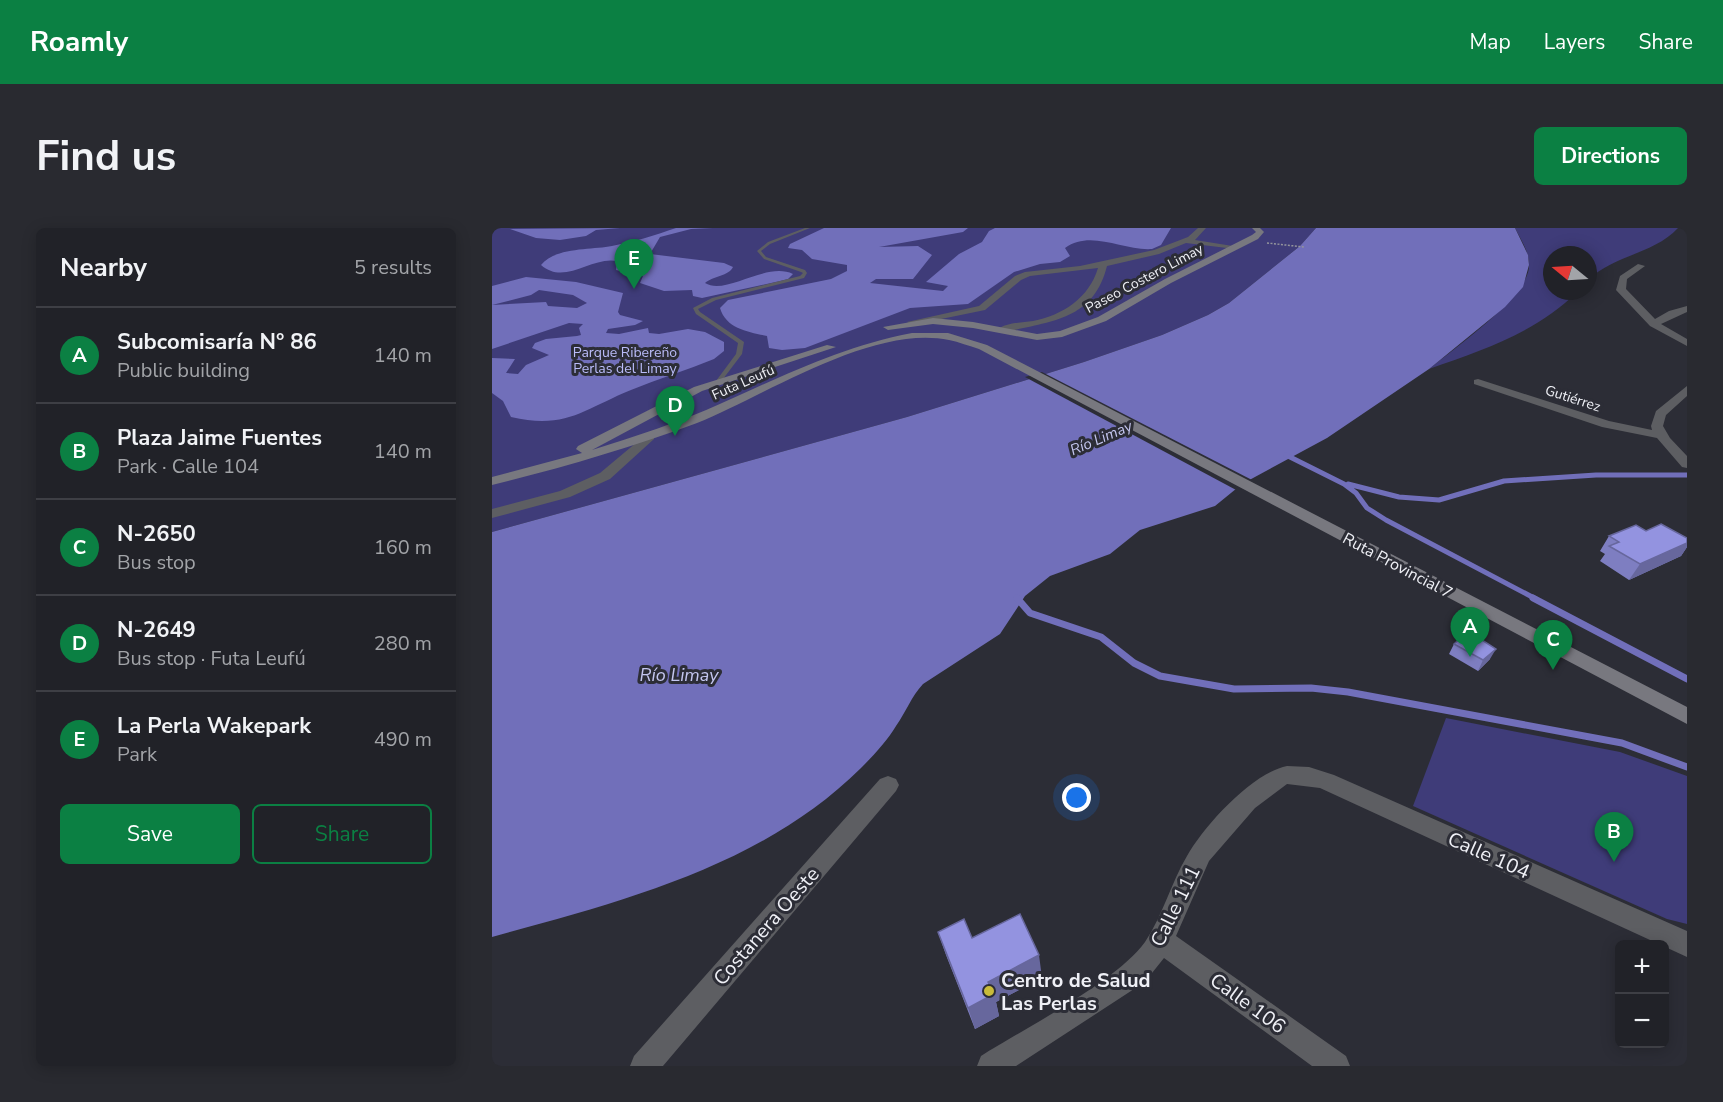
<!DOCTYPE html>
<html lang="en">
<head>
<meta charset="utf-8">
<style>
	body { margin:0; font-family:"Nunito Sans",sans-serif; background:#292a30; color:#f1f3f6 }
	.controls { position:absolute; right:18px; bottom:18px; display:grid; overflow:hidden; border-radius:9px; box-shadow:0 3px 15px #0003 }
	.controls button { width:54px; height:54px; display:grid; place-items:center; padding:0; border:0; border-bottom:2px solid #3e3f45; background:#212228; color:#f1f3f6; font:30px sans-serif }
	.compass { position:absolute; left:1051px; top:18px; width:54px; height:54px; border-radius:50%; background:#212228; box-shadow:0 3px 15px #0003; rotate:288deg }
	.you { position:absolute; left:585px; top:570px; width:21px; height:21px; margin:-15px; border:4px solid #fff; border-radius:50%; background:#1a73e8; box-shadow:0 0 0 9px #1a73e833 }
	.badge { display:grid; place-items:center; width:39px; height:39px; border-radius:50%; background:#0b8043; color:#fff; font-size:20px; font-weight:700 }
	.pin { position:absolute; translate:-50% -50px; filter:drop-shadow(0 2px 3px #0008) }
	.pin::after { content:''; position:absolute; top:32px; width:21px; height:18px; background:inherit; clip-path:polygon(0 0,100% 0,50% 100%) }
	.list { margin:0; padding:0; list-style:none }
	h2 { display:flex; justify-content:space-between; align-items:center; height:78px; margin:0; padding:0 24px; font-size:26px }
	h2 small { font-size:20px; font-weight:400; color:#a2a4a8 }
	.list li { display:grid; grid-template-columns:39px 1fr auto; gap:18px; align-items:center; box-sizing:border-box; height:96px; padding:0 24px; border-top:2px solid #3e3f45 }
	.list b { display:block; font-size:22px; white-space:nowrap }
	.list p { margin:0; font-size:20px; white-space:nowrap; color:#a2a4a8 }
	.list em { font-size:20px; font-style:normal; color:#a2a4a8 }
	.actions { display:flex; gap:12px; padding:18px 24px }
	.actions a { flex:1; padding:14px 0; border:2px solid #0b8043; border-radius:9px; text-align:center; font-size:21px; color:#0b8043 }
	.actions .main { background:#0b8043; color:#fff }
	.map { position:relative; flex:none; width:1195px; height:838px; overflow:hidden; border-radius:9px }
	header { display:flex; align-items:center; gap:36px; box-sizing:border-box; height:84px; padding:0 30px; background:#0b8043; color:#fff }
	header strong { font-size:28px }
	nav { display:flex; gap:33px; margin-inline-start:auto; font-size:21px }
	.intro { display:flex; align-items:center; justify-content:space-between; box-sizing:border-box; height:144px; padding:0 36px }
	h1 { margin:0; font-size:42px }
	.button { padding:15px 27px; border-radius:9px; background:#0b8043; color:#fff; font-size:21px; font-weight:700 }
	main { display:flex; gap:36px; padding:0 36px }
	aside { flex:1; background:#212228; border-radius:9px; box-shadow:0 3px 15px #0003 }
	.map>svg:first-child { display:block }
	.green { fill:#3f3c79 }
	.water { fill:#716fba }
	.pier { fill:#2c2d36 }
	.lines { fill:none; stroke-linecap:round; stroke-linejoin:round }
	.stream-far1 { stroke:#716fba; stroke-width:5 }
	.stream { stroke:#716fba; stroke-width:7 }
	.path { stroke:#94959c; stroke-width:1.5; stroke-dasharray:2 1.5; stroke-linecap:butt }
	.lane { fill:#5d5e62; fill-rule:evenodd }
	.street { fill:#5d5e62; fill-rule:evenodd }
	.secondary { fill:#78787f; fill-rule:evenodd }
	.wall { fill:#7e7ec1 }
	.shaded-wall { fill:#67679d }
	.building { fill:#9393e0; stroke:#67679d; stroke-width:1.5 }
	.poi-dot { fill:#c9bb3b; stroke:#2c2d36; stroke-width:2 }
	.labels { text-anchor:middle; stroke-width:6; stroke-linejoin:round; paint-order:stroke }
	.far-street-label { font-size:14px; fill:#eff0f6; stroke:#2c2d36 }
	.far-park-label { font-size:14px; fill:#babcf9; stroke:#2c2d36 }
	.far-water-label { font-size:15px; font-style:italic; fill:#c4c6ef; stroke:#2c2d36 }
	.street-label { font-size:16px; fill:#eff0f6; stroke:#2c2d36 }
	.water-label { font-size:18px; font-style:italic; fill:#c4c6ef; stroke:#2c2d36 }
	.near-street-label { font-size:20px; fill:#eff0f6; stroke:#2c2d36 }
	.near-poi-label { font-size:20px; font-weight:bold; fill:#eff0f6; stroke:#2c2d36; text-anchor:start }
</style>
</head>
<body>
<header>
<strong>Roamly</strong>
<nav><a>Map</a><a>Layers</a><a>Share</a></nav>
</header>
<div class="intro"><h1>Find us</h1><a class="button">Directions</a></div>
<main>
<aside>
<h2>Nearby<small>5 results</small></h2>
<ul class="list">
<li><span class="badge">A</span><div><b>Subcomisaría N° 86</b><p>Public building</p></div><em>140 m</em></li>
<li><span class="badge">B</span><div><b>Plaza Jaime Fuentes</b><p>Park · Calle 104</p></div><em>140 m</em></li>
<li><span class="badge">C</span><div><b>N-2650</b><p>Bus stop</p></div><em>160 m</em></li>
<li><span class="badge">D</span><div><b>N-2649</b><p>Bus stop · Futa Leufú</p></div><em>280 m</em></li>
<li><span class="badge">E</span><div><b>La Perla Wakepark</b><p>Park</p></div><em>490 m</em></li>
</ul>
<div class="actions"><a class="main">Save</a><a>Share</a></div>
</aside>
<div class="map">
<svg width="1195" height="838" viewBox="0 0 1195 838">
	<rect width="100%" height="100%" fill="#2c2d36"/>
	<path class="green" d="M 0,0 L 824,0 L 808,18 L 737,75 L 716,87 L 670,107 L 592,134 L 415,189 L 0,304 Z
		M 1023,0 L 1186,0 C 1162,26 1122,27 1096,52 L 1096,27 L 1060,27 L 1060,63 L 1086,63 C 1044,105 991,122 937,141 C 961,121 1035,70 1037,39 C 1038,25 1029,12 1023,0 Z
		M 954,490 L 1128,524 L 1195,548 L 1195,696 L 1175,691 L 921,578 Z"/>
	<path class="water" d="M 128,0 L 104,2 L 94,8 L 68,12 L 44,10 L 18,1 Z
		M 184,0 L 221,0 L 199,1 L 168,9 L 158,26 L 232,35 L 241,39 C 237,48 221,48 213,55 C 234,68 274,33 301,46 L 296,51 L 288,53 L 210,70 L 201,68 L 200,62 L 172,63 L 148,55 L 151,48 L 124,42 L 125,33 C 99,28 73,58 49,37 C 63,19 100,22 120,18 C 141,14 164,7 184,0 Z
		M 332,0 L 476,0 L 471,4 L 387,19 L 426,18 L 440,27 L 421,51 L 384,51 L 378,55 L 451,63 L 456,58 L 434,54 L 467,26 L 490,14 L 497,3 L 503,0 L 679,0 L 669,17 L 660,21 C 631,23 599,1 573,20 L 578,28 L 568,34 L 548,36 L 522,44 L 476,76 L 418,80 L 313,120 L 290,122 L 277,120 L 275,108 C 257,104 234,101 228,80 L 236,72 L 339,51 L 355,43 L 355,37 L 320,31 L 310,22 L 296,20 L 298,16 Z
		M 824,0 L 1023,0 L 1036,27 L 1037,37 L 1031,59 L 1013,79 L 937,141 L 835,210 L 750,256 L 723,278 L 648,302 L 618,326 L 558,348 L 533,368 L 508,406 L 431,456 C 419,469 414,484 404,498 C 395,513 382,527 369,540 C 270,638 131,673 0,709 L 0,304 L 415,189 L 592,134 L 670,107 L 716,87 L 737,75 L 808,18 Z
		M 34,49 L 84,54 L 131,65 L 126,84 L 128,87 L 151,93 L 143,97 L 116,101 L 114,105 L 127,106 L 156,100 L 157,105 L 167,106 L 196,101 L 213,104 L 232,114 L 232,123 L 222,131 C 195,142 166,151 139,162 C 92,181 74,202 19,189 L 11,173 L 0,165 L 0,130 L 23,131 L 14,145 L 26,146 L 34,137 L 57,127 L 40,120 L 43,115 L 54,111 L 85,108 L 89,107 L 87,100 L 91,96 L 77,95 L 0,121 L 0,77 L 54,74 L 56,78 L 85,80 L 95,75 L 81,67 L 47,62 L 39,67 L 0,77 L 0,58 Z"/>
	<path class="pier" d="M 550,144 L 762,253 L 746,263 L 533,149 Z"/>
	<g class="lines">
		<path class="stream-far1" d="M 794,227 L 852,256 L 864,265 L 875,280 L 894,292 L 1044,371
			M 856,256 L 907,269 L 947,272 L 1012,253 L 1104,247 L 1195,247"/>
		<path class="stream" d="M 525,370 L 538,385 L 609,409 L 642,435 L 668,448 L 742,461 L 819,460 L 856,464 L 1130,515 L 1195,539
			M 1041,370 L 1195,451"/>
		<path class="path" d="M 775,15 L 812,19"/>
		<path class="lane" d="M 313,0 L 318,0 L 278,16 L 269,23 L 274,29 L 313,42 L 315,45 L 312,50 L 224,72 L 206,81 L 208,84 L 252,114 L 250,126 L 228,155 L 224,155 L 224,153 L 244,126 L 246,115 L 204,86 L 201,80 L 220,70 L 308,48 L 311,45 L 309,44 L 272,31 L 265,23 L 276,14 Z"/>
		<path class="street" d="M 706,0 L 714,0 L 703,12 L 747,19 L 743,21 L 694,15 L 667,26 L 615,38 C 601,94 556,93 510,105 L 505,102 C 514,94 529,95 541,93 C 571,87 597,70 606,40 L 538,48 L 529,52 L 493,82 L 420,97 L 415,94 L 487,78 L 523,48 L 533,44 L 588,38 L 662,22 L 696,9 Z
			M 1146,36 L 1153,38 L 1135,51 L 1134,61 L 1163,91 L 1177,83 L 1195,78 L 1195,84 L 1169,96 L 1195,111 L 1195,118 L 1158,98 L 1124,62 L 1128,48 Z
			M 986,151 L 1117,193 L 1160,202 L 1159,198 L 1164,183 L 1195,158 L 1195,168 L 1174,187 L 1171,198 L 1178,210 L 1195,228 L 1195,240 L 1190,239 L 1165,210 L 1110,199 L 982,156 L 982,152 Z
			M 157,204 L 162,205 L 162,211 L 118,251 L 78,269 L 0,290 L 0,281 L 68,263 L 108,245 Z
			M 795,538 L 817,539 L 842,547 L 1195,703 L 1195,729 L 828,560 L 795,556 L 763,580 L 717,633 L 684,708 L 854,828 L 858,838 L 820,838 L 672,730 L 660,745 L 639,763 L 524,838 L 485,838 L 489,828 C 533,800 624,754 653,714 C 671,687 679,655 695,628 C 712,598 760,545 795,538 Z
			M 396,548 L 404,551 L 407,557 L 404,563 L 171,838 L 138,838 L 142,828 L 388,551 Z"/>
		<path class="secondary" d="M 760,0 L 768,0 L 772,4 L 766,11 L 679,55 L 614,93 L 570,109 L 545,112 L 481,100 L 441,96 L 396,102 L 391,99 L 441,90 L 481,94 L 545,106 L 568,103 L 606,89 L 673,51 L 760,7 L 764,4 Z
			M 420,105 L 456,105 L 495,117 L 1195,479 L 1195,496 L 487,121 C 477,118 467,114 457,112 C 381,96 274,167 205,195 C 138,220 69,240 0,257 L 0,249 L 90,225 L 84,221 L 86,218 L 202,159 L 335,117 L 344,119 L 210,163 L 100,222 C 144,208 188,194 230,175 C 293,147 351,118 420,105 Z"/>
	</g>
	<path class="wall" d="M 1117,308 L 1195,310 L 1195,319 L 1189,328 L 1137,352 L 1108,333 L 1113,326 L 1108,323 Z
		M 962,416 L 998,431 L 986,443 L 957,426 Z
		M 446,704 L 550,750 L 504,774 L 507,788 L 483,801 L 454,727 Z"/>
	<path class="shaded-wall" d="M 1195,315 L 1195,319 L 1189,328 L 1137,352 L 1148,336 Z
		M 1004,421 L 998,431 L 986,443 L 991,432 Z
		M 547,727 L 550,750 L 504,774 L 507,788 L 483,801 L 476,780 L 496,754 Z"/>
	<path class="building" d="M 1169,296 L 1195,310 L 1195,315 L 1148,336 L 1117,318 L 1127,314 L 1117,308 L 1144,297 L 1154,303 Z
		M 976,403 L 1004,421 L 991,432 L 962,416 Z
		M 528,686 L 547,727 L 496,754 L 502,766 L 476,780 L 446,704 L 472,691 L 480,710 Z"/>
	<circle class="poi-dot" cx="497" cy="763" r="6"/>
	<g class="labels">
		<g class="far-street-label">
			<text transform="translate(652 50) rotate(-28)" y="5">Paseo Costero Limay</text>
			<text transform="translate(251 154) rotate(-24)" y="5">Futa Leufú</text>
			<text transform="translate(1081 170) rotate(18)" y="5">Gutiérrez</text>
		</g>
		<g class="far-park-label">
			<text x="133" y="129">Parque Ribereño<tspan x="133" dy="16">Perlas del Limay</tspan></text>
		</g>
		<g class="far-water-label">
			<text transform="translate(609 210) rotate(-23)" y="5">Río Limay</text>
		</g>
		<g class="street-label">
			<text transform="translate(906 337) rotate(28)" y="6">Ruta Provincial 7</text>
		</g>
		<g class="water-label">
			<text x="187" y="453">Río Limay</text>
		</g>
		<g class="near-street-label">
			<text transform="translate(997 627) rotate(24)" y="7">Calle 104</text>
			<text transform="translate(683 678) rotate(-64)" y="7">Calle 111</text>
			<text transform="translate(274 698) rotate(-49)" y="7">Costanera Oeste</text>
			<text transform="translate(756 775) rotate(36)" y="7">Calle 106</text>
		</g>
		<g class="near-poi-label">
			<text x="509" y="759">Centro de Salud<tspan x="509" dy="23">Las Perlas</tspan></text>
		</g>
	</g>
</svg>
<div class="controls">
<button>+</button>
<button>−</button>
</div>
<svg class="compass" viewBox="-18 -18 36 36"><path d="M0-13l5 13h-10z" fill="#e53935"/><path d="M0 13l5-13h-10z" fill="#a2a4a8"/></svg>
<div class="you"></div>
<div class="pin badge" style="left:978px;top:429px">A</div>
<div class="pin badge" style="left:1122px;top:634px">B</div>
<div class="pin badge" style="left:1061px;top:442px">C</div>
<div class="pin badge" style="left:183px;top:208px">D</div>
<div class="pin badge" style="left:142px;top:61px">E</div>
</div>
</main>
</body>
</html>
